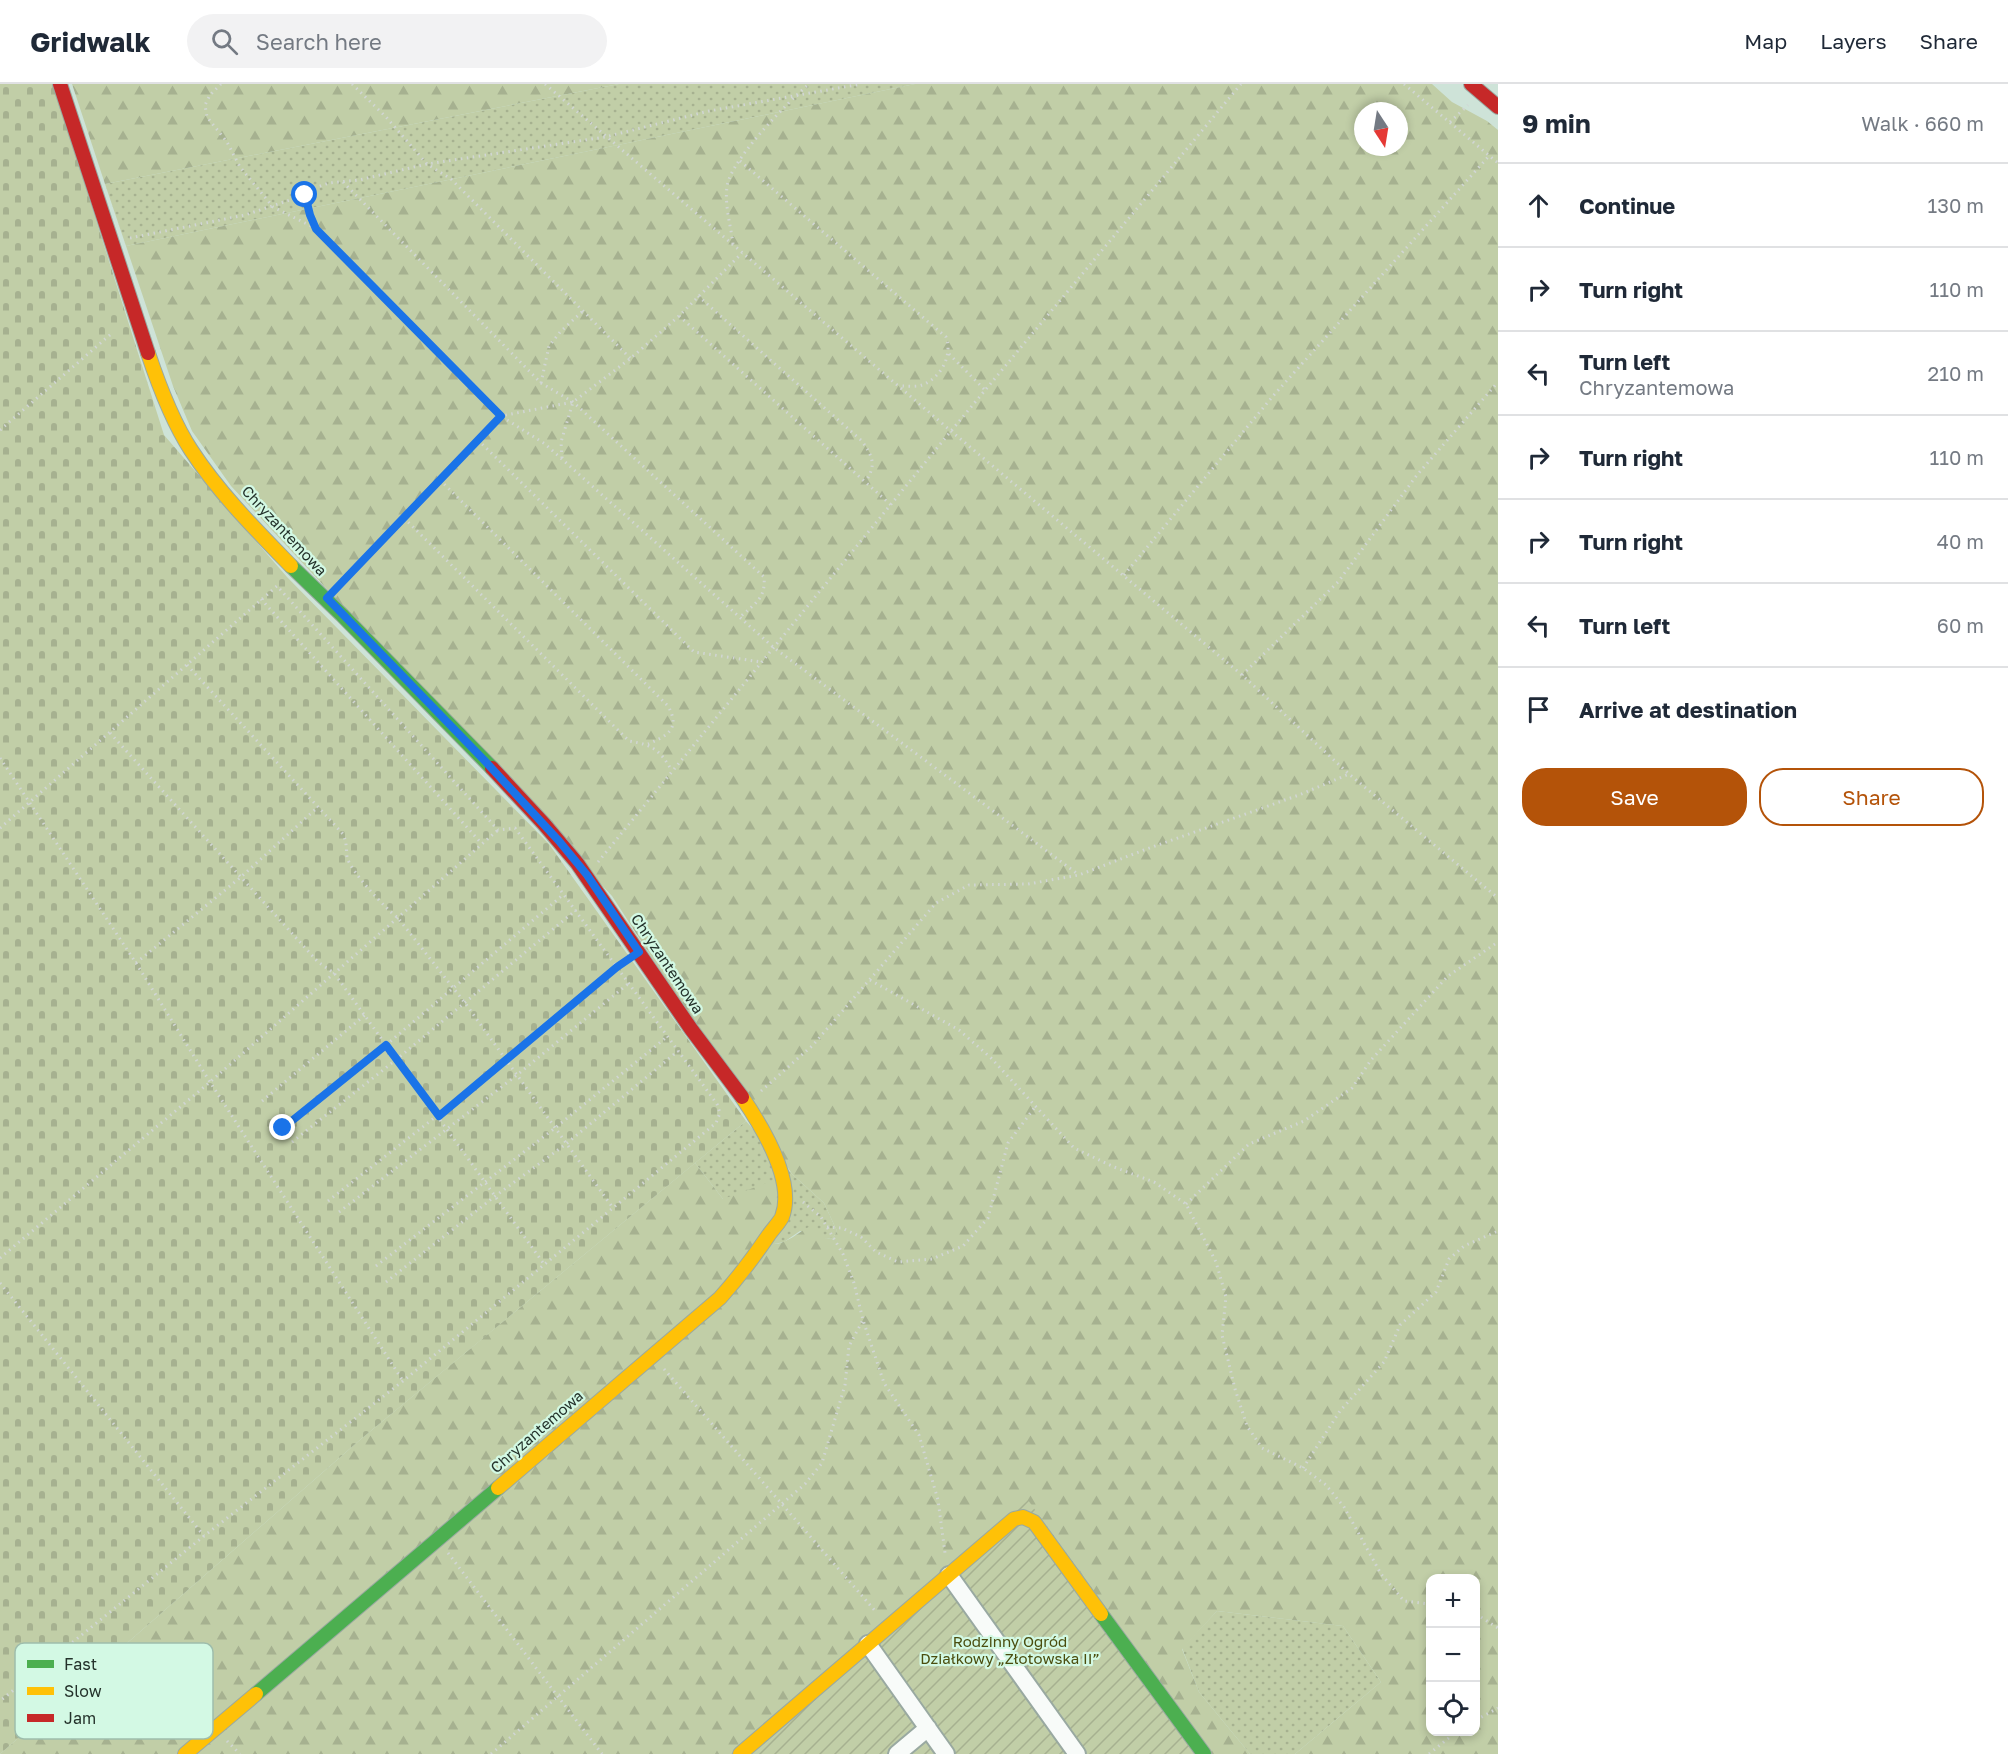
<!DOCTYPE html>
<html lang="en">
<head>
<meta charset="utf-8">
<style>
	body { margin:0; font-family:"Golos Text",sans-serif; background:#f2f2f3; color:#1f2937 }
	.controls { position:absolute; right:18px; bottom:18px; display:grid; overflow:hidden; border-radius:12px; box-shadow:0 3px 9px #0003 }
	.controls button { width:54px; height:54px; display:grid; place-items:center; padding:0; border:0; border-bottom:2px solid #e0e1e3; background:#fff; color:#1f2937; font:30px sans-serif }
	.compass { position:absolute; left:1354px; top:18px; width:54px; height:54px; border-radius:50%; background:#fff; box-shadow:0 3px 9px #0003; rotate:168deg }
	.stop { position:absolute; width:18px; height:18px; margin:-14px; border:4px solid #1a73e8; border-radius:50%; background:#fff }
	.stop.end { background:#1a73e8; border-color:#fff; box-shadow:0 2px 6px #0008 }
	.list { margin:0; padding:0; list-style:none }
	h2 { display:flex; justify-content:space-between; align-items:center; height:78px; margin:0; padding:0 24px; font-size:26px }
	h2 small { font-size:20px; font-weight:400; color:#747a83 }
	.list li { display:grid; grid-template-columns:39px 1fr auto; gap:18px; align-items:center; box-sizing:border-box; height:84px; padding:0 24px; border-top:2px solid #e0e1e3 }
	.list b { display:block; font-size:22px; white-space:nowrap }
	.list p { margin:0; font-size:20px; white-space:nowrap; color:#747a83 }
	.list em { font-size:20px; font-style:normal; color:#747a83 }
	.actions { display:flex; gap:12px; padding:18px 24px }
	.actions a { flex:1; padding:14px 0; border:2px solid #b45309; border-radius:24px; text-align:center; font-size:21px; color:#b45309 }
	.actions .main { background:#b45309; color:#fff }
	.icon { flex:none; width:33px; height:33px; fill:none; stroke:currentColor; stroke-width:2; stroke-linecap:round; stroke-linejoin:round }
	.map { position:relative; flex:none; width:1498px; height:1670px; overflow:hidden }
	header { display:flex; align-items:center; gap:36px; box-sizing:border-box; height:84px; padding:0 30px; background:#fff; border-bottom:2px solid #e0e1e3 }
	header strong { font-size:28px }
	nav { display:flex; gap:33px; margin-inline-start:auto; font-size:21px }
	.search { width:420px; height:54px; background:#f2f2f3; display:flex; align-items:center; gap:15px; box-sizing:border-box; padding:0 21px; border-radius:33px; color:#747a83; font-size:22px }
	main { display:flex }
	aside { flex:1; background:#fff }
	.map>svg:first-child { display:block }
	.grass { fill:url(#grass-dots) }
	.forest { fill:url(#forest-firs); fill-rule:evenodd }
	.cemetery { fill:url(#cemetery-stones) }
	.garden { fill:url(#garden-furrows) }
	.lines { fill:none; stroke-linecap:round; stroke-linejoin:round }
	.street-casing { stroke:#99a9a1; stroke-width:20 }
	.fast-casing { stroke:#99a9a1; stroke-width:16 }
	.slow-casing { stroke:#99a9a1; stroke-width:16 }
	.jam-casing { stroke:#99a9a1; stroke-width:16 }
	.path { stroke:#d1d6d4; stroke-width:3; stroke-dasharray:1.5 4.5; stroke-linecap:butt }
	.street { stroke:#f8fbf9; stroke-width:16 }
	.fast { stroke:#4caf50; stroke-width:14 }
	.slow { stroke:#ffc107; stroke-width:14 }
	.jam { stroke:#c62828; stroke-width:14 }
	.route { stroke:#1a73e8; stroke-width:8 }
	.labels { text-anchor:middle; stroke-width:4.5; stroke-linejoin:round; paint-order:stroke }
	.street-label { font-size:15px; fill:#24322b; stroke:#d3f9e4 }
	.park-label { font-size:15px; fill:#4a4d0e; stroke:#d3f9e4 }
	.key { fill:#d3f9e4; stroke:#9ebdac; stroke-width:1.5 }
	.key-label { font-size:16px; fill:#24322b }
</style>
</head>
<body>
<header>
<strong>Gridwalk</strong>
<div class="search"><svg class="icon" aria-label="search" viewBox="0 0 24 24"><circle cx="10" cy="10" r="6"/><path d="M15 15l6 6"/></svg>Search here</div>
<nav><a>Map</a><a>Layers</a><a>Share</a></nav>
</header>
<main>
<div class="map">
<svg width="1498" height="1670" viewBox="0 0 1498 1670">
	<defs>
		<pattern id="grass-dots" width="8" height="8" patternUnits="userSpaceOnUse" patternTransform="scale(1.5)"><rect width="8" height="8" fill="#c1cea7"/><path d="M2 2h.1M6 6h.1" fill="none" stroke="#a6b190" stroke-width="1.8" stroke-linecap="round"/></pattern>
		<pattern id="forest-firs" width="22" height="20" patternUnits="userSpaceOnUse" patternTransform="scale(1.5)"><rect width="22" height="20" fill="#c1cea7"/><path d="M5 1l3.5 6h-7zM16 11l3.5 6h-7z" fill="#a6b190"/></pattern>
		<pattern id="cemetery-stones" width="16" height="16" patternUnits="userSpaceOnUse" patternTransform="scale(1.5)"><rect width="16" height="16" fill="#c1cea7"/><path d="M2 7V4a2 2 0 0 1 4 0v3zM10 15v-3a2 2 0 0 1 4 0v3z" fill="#a6b190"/></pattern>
		<pattern id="garden-furrows" width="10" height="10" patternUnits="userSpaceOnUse" patternTransform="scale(1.5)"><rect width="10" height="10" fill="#c1cea7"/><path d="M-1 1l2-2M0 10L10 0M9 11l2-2" fill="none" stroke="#a6b190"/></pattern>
	</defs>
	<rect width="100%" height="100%" fill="#cee3d8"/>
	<path class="grass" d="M 619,0 L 915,0 L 126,162 L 105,100 Z
		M 746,1037 L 792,1090 L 824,1119 L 837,1147 L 833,1154 L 826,1155 L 800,1147 L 784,1158 L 774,1160 L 723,1115 L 695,1079 Z
		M 1217,1527 L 1343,1542 L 1381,1598 L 1295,1670 L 1250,1670 L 1199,1608 L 1182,1564 Z"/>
	<path class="forest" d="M 72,0 L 619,0 L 105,100 Z
		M 915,0 L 1432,0 L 1452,18 L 1487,37 L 1498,46 L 1498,1670 L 1295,1670 L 1381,1598 L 1343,1542 L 1217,1527 L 1182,1565 L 1199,1608 L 1250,1670 L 0,1670 L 361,1355 L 695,1079 L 723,1115 L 778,1095 L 774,1160 C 787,1160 801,1146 813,1141 L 826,1155 L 833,1154 L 837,1147 L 824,1119 L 792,1090 L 612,812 L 231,402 L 192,347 L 173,302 L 126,162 ZM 1363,27 L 1399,27 L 1399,63 L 1363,63 ZM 1430,1494 L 1476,1494 L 1476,1648 L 1430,1648 Z"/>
	<path class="cemetery" d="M 0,0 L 53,0 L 164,351 L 287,493 L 549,760 L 746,1037 L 361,1355 L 0,1670 Z"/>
	<path class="garden" d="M 1028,1416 L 1212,1670 L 731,1670 Z"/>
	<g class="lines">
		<g class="street-casing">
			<path id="street" d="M 949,1491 L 1077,1670
				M 868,1560 L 946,1670
				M 897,1670 L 928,1644"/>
		</g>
		<g class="fast-casing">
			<path id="fast" d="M 291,482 L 342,531 L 492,684
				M 1101,1530 L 1204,1670
				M 256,1610 L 498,1404"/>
		</g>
		<g class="slow-casing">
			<path id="slow" d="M 148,269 C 159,302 172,337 191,366 C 219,409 256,446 291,482
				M 498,1404 L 720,1214 C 738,1194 753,1174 768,1152 C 772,1146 779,1139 782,1133 C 796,1097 761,1041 742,1013
				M 185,1670 L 256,1610
				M 740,1670 L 1014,1435 L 1023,1433 L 1034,1438 L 1101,1530"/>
		</g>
		<g class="jam-casing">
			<path id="jam" d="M 60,0 L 148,269
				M 1471,0 L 1498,23
				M 492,684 L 544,740 L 577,779 L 691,945 L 742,1013"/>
		</g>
		<path class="path" d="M 221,0 L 210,11 L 205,21 L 207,33 L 227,58 L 240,83 L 273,123 L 315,144
			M 352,0 L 386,33 L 427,80 L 451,95 L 630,274
			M 545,0 L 951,347 L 1242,591 L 1349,690 L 1498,814
			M 1404,0 L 1498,79
			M 1450,38 L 1468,21
			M 740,77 L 946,253 C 953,271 941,294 922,301 C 917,303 908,302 902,302
			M 343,98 L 541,299 L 573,318 L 764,493 C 766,515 754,520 739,534
			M 305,111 L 310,131 L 317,145 L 501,332 L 545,360 L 773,563 L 1079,791
			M 130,154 L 245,131 L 305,111 L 314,104 L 329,99 L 359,96 L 427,80 L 605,53 L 709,27 L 861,0
			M 733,160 C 731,141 722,114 729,95 C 740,67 786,20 809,0
			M 698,212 L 862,357 C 872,372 877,380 866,397
			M 679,232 L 891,421
			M 949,270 L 985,306
			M 541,299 L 549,262 L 561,247 L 583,227
			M 0,346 L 111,250
			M 478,356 L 694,568 L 761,578
			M 562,374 L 561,358 L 573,318
			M 440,396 L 668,622 C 681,645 667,652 648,660
			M 404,434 L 629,657 C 653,661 660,666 672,687
			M 1124,491 L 1273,312 L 1489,72
			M 338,502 L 501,332 L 573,318 L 631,274 L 679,232 L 742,169
			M 261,515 L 482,760
			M 187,581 L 343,750 C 347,759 346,764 347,773 C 350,787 386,825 398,834 L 465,919 L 613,1124
			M 1242,591 L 1338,498 L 1417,391 L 1498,298
			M 110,649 L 318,878 L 334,889 L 544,1180
			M 0,674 L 136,879 L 210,998 L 403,1297
			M 0,744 L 277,502 L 498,746 L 515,744 L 717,1020 L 720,1029 L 716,1039 L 403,1297 L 204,1452 L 0,1617
			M 598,778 L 951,347 L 1241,0
			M 136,879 L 241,793 L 318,723
			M 870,896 L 959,946 L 991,974 L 1074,1064 L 1114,1083 L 1154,1098 L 1186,1120 L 1216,1178 L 1226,1213 L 1222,1251 L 1235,1305 L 1247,1342 L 1262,1364 L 1303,1384 L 1326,1401 L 1344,1423 L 1381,1490 L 1404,1517 L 1430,1520
			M 761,1007 L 813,961 L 936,819 L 969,801 L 1028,800 L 1079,791 L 1144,766 L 1299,711 L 1349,690
			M 262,1017 L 365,931
			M 283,1044 L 386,961 L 564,810
			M 292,1058 L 397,975 L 576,826
			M 328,1117 L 507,977 L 623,879
			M 803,1118 L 821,1133 L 843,1170 L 854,1199 L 863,1236 L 884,1299 L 919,1351 L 938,1416 L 945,1469
			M 1186,1120 L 1249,1060 L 1304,1037 L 1352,1004 L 1371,976 L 1448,892 L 1498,858
			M 339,1128 L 517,991 L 629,899
			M 827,1143 L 842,1144 L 861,1153 L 876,1168 L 898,1178 L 932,1175 L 963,1162 L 988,1134 L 1008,1059 L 1035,1023
			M 0,1174 L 210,998 L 498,746
			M 376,1182 L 555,1044 L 668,952
			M 386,1198 L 494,1113 L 566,1060 L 678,967
			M 0,1199 L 204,1452
			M 664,1285 L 877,1529
			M 1303,1384 L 1340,1327 L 1384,1278 L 1400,1241 L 1436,1208 L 1449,1175 L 1464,1162 L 1498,1147
			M 448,1469 L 602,1670
			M 1476,1530 L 1498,1544
			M 1476,1636 L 1498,1624
			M 227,1657 L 240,1670
			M 491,1670 L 805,1400 L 822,1379 L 845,1301 L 849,1262 L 863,1236
			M 1429,1670 L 1456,1648"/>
		<use href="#street" class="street"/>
		<use href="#fast" class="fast"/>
		<use href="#slow" class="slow"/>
		<use href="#jam" class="jam"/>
	</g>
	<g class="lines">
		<path class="route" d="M 283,1044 L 386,961 L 439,1032 L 617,883 L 639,868 L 587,791 L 559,757 L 484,676 L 327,514 L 501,332 L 316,145 L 310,131 L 305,111"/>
	</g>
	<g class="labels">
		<g class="street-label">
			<text transform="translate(284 447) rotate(47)" y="5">Chryzantemowa</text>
			<text transform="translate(667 880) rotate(56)" y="5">Chryzantemowa</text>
			<text transform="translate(537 1348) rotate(-41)" y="5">Chryzantemowa</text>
		</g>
		<g class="park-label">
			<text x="1010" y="1563">Rodzinny Ogród<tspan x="1010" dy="17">Działkowy „Złotowska II”</tspan></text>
		</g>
	</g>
	<rect x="15" y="1559" width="198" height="96" rx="9" class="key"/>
	<rect x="27" y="1576" width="27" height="8" fill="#4caf50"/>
	<rect x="27" y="1603" width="27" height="8" fill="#ffc107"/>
	<rect x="27" y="1630" width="27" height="8" fill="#c62828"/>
	<g class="key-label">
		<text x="64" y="1586">Fast</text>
		<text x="64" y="1613">Slow</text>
		<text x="64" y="1640">Jam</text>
	</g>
</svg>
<div class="controls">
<button>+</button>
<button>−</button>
<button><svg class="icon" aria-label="locate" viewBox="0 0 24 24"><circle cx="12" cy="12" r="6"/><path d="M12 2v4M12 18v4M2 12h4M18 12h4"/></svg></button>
</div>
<svg class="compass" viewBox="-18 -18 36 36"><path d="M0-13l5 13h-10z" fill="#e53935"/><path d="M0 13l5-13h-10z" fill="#747a83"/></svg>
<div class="stop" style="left:305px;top:111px"></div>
<div class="stop end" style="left:283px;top:1044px"></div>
</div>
<aside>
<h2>9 min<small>Walk · 660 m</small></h2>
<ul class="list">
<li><svg class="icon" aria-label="ahead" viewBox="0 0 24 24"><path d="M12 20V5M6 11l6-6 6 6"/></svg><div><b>Continue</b></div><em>130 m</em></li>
<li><svg class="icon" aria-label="right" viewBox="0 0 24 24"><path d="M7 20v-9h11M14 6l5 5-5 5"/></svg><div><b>Turn right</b></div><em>110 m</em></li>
<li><svg class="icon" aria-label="left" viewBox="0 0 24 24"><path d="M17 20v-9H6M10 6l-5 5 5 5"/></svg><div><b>Turn left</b><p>Chryzantemowa</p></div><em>210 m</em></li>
<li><svg class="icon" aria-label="right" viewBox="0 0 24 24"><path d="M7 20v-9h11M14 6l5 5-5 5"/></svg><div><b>Turn right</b></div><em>110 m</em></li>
<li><svg class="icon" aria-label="right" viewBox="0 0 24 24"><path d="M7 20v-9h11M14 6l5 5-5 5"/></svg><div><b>Turn right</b></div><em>40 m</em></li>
<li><svg class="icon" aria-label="left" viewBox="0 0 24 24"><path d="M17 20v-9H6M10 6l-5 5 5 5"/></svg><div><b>Turn left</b></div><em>60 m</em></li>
<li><svg class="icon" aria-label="arrive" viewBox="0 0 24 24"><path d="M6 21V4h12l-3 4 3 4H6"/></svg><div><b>Arrive at destination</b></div></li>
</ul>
<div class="actions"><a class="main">Save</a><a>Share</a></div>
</aside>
</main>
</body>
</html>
